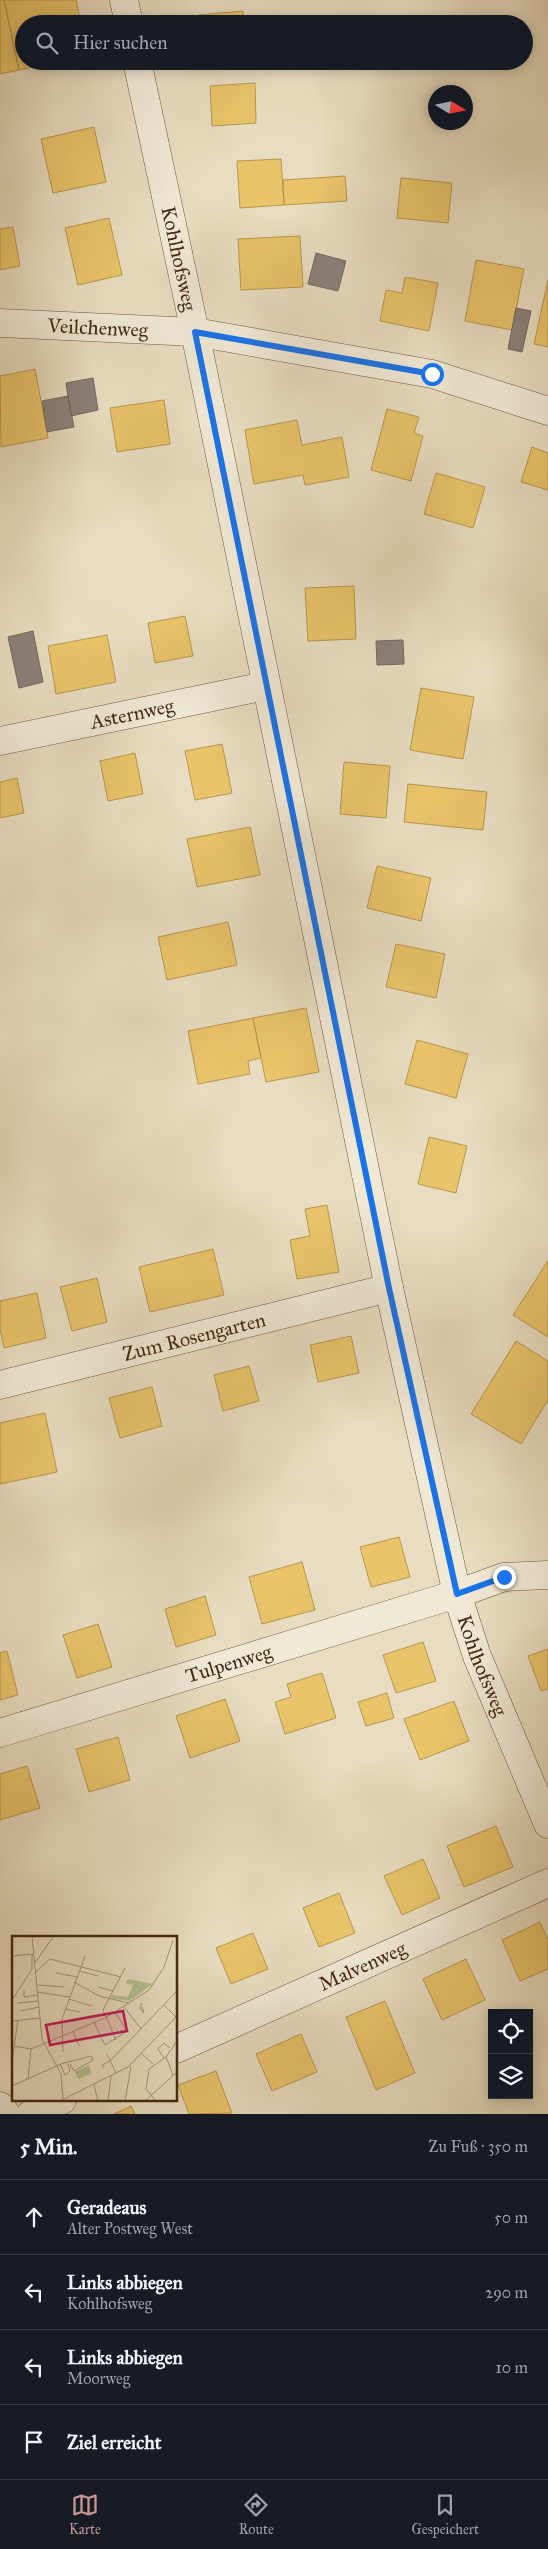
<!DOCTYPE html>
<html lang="de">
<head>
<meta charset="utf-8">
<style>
	body { margin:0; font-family:"IM FELL Great Primer",serif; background:#20242c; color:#f1f3f6 }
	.controls { position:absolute; right:15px; bottom:15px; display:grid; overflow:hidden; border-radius:0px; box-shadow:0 2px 12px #0003 }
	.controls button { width:45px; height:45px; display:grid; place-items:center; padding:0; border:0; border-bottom:1px solid #363941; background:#171b24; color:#f1f3f6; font:25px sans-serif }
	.compass { position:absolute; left:428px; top:85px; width:45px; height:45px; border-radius:50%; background:#171b24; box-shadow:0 2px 12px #0003; rotate:100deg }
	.stop { position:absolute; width:15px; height:15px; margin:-11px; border:4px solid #1a73e8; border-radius:50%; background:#fff }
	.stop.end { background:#1a73e8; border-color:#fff; box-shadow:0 1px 5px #0008 }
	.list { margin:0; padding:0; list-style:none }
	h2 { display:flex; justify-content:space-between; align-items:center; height:65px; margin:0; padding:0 20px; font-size:21px }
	h2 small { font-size:16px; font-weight:400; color:#9ea1a6 }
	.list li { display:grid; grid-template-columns:32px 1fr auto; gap:15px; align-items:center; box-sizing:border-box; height:75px; padding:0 20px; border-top:1px solid #363941 }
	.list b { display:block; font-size:19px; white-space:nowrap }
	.list p { margin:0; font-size:16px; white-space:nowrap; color:#9ea1a6 }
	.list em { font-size:16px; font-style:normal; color:#9ea1a6 }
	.icon { flex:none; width:28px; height:28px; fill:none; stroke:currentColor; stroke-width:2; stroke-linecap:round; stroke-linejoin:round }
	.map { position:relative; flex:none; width:548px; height:2114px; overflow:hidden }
	.search { position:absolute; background:#171b24; box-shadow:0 2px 12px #0003; left:15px; right:15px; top:15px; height:55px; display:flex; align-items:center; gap:12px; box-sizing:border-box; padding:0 18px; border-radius:28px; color:#9ea1a6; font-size:19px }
	.sheet { height:365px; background:#171b24 }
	nav { display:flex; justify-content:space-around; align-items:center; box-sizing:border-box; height:70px; border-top:1px solid #363941; background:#171b24; font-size:14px; color:#9ea1a6 }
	nav a { display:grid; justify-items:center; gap:2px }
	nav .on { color:#c59692 }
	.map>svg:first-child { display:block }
	.homes { fill:#e9c46a; stroke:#b8964f }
	.industry { fill:#8a817c; stroke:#75675c }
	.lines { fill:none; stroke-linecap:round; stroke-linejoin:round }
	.minor-casing { stroke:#6d563d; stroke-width:29 }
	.minor { stroke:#f0e9d6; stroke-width:28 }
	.route { stroke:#1a73e8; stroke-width:6 }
	.labels { text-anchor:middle; stroke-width:5; stroke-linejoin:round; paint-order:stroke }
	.street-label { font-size:20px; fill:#442911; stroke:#f0e9d6 }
	.inset-road { fill:none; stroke:#a6957a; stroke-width:1 }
	.view { fill:#c2185b; fill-opacity:0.15; stroke:#c2185b; stroke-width:2.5 }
	.inset-edge { fill:none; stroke:#442911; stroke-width:2.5 }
</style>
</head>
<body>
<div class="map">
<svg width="548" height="2114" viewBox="0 0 548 2114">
	<rect width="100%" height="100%" fill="#e8ddc0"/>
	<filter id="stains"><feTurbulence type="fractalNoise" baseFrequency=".004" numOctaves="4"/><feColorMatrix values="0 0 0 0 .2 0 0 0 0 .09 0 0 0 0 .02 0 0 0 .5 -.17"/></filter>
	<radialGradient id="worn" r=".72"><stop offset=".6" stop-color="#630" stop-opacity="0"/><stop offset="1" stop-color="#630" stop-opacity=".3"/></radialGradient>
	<path class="homes" d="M 0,0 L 4,0 L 19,70 L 0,74 Z
		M 4,0 L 76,0 L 81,24 L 24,24 L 24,61 L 60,61 L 19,70 Z
		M 243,11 L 244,24 L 198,24 L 198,15 Z
		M 255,83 L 256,123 L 212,126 L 210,86 Z
		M 94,127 L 106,182 L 53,193 L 41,139 Z
		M 281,159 L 284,205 L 240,208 L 237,161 Z
		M 345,176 L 347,201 L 284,205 L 283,180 Z
		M 401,178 L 452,183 L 448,223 L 397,218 Z
		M 109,218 L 122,275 L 78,285 L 65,228 Z
		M 13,227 L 20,266 L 0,270 L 0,229 Z
		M 300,236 L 303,287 L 241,290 L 238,239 Z
		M 476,260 L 524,269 L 512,330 L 465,321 Z
		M 405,277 L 438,283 L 429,331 L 380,321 L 386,290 L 402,293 Z
		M 548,280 L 548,347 L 534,344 Z
		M 35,369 L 48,438 L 1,447 L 0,376 Z
		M 164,400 L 170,444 L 117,452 L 110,408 Z
		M 387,409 L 419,417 L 414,433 L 423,436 L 411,481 L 371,470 Z
		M 297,420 L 302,445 L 342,437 L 349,477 L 305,485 L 303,475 L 254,484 L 245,430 Z
		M 532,447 L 548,453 L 548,490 L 521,482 Z
		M 436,473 L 485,487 L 473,528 L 424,514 Z
		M 354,586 L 356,639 L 308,641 L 305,588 Z
		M 185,616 L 193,656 L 155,663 L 148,623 Z
		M 107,635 L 116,682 L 56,694 L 48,646 Z
		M 421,688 L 474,697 L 463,759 L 410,750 Z
		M 222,744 L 232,793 L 195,800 L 185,751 Z
		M 135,753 L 143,794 L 108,801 L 100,761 Z
		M 344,762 L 390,766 L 386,818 L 340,814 Z
		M 17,778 L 24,813 L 0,818 L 0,782 Z
		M 408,784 L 487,792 L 483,830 L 404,822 Z
		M 250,827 L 260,875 L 197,887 L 187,839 Z
		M 377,866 L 431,878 L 421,921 L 367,908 Z
		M 228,922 L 237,965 L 167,980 L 158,937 Z
		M 396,944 L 445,954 L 436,998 L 386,987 Z
		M 306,1008 L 319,1072 L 266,1082 L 253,1018 Z
		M 253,1018 L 261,1058 L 248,1061 L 250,1074 L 198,1084 L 188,1031 Z
		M 417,1040 L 468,1054 L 456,1098 L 405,1084 Z
		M 429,1137 L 467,1146 L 456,1193 L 418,1184 Z
		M 327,1205 L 339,1272 L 297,1279 L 290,1240 L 310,1236 L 305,1209 Z
		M 213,1249 L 224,1295 L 150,1312 L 139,1267 Z
		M 548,1261 L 548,1337 L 513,1315 Z
		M 97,1278 L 107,1322 L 72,1331 L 60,1287 Z
		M 37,1293 L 46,1338 L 4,1348 L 0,1329 L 0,1301 Z
		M 351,1336 L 359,1373 L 318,1382 L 310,1345 Z
		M 516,1341 L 548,1361 L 548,1400 L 521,1444 L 471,1414 Z
		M 249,1366 L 259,1401 L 223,1411 L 214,1375 Z
		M 152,1387 L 162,1426 L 120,1438 L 109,1398 Z
		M 45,1413 L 57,1472 L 0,1484 L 0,1423 Z
		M 399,1537 L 410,1577 L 371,1587 L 360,1547 Z
		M 302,1562 L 315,1610 L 262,1624 L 249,1577 Z
		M 205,1596 L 216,1635 L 176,1647 L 165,1609 Z
		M 98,1624 L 112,1667 L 77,1678 L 63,1635 Z
		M 423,1642 L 436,1681 L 396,1693 L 383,1655 Z
		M 548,1649 L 548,1689 L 541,1691 L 528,1656 Z
		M 7,1651 L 18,1695 L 0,1700 L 0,1653 Z
		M 322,1673 L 336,1718 L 285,1734 L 275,1702 L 291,1697 L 287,1684 Z
		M 387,1693 L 394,1718 L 366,1726 L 358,1702 Z
		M 225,1699 L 240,1741 L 190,1758 L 176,1716 Z
		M 454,1701 L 469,1741 L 420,1760 L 404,1719 Z
		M 118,1737 L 130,1780 L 89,1792 L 76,1749 Z
		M 27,1766 L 40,1808 L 0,1820 L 0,1774 Z
		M 496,1826 L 513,1867 L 464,1887 L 447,1846 Z
		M 423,1859 L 440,1898 L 402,1915 L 384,1876 Z
		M 339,1893 L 355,1933 L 319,1947 L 303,1908 Z
		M 540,1922 L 548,1940 L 548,1969 L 520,1981 L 502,1940 Z
		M 253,1933 L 268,1969 L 231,1984 L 216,1948 Z
		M 466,1959 L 485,2000 L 442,2020 L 423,1979 Z
		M 385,2001 L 415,2073 L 376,2090 L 346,2017 Z
		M 301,2034 L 317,2072 L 272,2091 L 256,2054 Z
		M 216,2071 L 232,2113 L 189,2114 L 178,2085 Z
		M 131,2106 L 135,2114 L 114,2114 Z"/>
	<path class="industry" d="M 316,253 L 346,261 L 338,291 L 308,284 Z
		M 516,308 L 531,311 L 522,352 L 508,349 Z
		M 93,378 L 98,410 L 71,416 L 66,383 Z
		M 68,396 L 74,427 L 47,432 L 42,401 Z
		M 33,631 L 43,682 L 19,688 L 8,637 Z
		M 403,640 L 404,664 L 377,665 L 376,641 Z"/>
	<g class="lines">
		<g class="minor-casing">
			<g id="minor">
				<path d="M 124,0 L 129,24"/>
				<path id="s1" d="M 137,61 L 195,332 L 389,1288 L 457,1594 L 477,1656 L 548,1824"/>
				<path id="s2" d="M 0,323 L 195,332 L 432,374 L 548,411"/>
				<path id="s3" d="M 0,741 L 265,686"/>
				<path id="s4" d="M 0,1385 L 389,1288"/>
				<path id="s5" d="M 0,1733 L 457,1594 L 504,1577 L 548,1575"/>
				<path id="s6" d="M 176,2049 L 548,1883"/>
				<path d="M 0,2106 L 6,2114"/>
				<path d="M 31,2114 L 62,2100"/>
			</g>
		</g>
		<use href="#minor" class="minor"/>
	</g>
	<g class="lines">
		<path class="route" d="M 432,374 L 195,332 L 389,1288 L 457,1594 L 504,1577"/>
	</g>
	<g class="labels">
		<g class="street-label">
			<text dy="7" stroke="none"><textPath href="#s1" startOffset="202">Kohlhofsweg</textPath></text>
			<text dy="7" stroke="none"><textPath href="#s2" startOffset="98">Veilchenweg</textPath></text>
			<text dy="7" stroke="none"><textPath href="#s3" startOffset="135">Asternweg</textPath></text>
			<text dy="7" stroke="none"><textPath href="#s4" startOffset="200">Zum Rosengarten</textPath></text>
			<text dy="7" stroke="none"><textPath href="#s5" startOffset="239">Tulpenweg</textPath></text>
			<text dy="7" stroke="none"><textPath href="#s1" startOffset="1642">Kohlhofsweg</textPath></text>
			<text dy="7" stroke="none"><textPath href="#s6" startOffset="204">Malvenweg</textPath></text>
		</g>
	</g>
	<g transform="translate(12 1936)">
		<rect width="165" height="165" fill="#e8ddc0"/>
		<path d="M 116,43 L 141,48 L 117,65 L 99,62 L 100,59 L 116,61 L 121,49 L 113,47 ZM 77,129 L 79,138 L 66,143 L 63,136 Z" fill="#b5c192"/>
		<path class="inset-road" d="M 20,0 L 30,103 L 49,138 L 51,165M 0,20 L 21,18M 23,27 L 41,1M 67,35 L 86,40M 23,37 L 38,23 L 109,41M 44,37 L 65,41M 62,46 L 87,60 L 117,67M 25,49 L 52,51M 86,51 L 101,55M 12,54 L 12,61 L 25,59M 25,56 L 57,61M 57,63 L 80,70M 0,64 L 20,33 L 20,18M 6,67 L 26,65M 130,67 L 128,72 L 132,77 L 130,71M 152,69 L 164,81M 112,71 L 129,93M 53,73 L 68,76M 9,75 L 27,71M 0,85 L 28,82M 82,86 L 93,109 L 115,95 L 103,76M 61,95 L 67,110M 104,104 L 91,74 L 113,32M 2,110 L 19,113 L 93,82 L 137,54 L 152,31 L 161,4M 51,116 L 50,83 L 73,20M 129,117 L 141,128M 95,118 L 104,137M 154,121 L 161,139M 152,122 L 146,113 L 152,107 L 158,112M 0,125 L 6,84M 48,128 L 53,139 L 58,135 L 56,128M 92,132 L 90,129 L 98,125 L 165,55M 16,143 L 19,113M 82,149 L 86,165M 0,150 L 49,128 L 79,120 L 81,124 L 62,135 L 58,128M 48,165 L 116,131 L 165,80M 96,165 L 99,140M 113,165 L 119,130M 133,165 L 165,136M 144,165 L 134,153 L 137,133 L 154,121 L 165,105"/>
		<path class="view" d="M 111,75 L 115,95 L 38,109 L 34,89 Z"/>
		<rect width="165" height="165" class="inset-edge"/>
	</g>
	<rect width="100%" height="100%" filter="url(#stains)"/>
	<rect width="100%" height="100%" fill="url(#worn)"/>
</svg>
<div class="controls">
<button><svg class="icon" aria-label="locate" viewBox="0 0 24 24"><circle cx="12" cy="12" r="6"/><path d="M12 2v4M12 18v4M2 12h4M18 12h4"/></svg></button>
<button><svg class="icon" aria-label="layers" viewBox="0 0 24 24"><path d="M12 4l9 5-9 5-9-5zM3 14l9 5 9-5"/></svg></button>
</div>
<svg class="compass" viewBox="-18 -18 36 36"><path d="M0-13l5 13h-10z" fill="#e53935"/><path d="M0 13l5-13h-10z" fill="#9ea1a6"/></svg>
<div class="stop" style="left:432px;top:374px"></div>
<div class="stop end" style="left:504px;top:1577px"></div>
<div class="search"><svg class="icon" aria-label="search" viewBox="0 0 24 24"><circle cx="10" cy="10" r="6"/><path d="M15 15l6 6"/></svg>Hier suchen</div>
</div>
<section class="sheet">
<h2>5 Min.<small>Zu Fuß · 350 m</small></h2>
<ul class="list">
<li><svg class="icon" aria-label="ahead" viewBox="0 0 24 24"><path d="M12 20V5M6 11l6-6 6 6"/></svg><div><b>Geradeaus</b><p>Alter Postweg West</p></div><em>50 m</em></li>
<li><svg class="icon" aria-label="left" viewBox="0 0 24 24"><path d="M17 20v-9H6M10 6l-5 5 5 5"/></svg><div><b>Links abbiegen</b><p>Kohlhofsweg</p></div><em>290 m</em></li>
<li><svg class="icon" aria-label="left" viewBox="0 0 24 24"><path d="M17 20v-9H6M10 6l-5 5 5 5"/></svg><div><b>Links abbiegen</b><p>Moorweg</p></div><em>10 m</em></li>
<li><svg class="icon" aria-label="arrive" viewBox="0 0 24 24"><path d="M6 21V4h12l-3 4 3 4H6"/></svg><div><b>Ziel erreicht</b></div></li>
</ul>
</section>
<nav>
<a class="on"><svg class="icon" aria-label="map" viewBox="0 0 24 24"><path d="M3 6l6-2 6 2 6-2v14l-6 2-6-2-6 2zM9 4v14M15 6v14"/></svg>Karte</a>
<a><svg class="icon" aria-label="directions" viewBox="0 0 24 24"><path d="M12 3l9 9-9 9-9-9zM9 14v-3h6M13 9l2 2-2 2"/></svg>Route</a>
<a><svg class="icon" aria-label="saved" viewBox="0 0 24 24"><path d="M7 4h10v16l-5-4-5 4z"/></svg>Gespeichert</a>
</nav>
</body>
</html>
